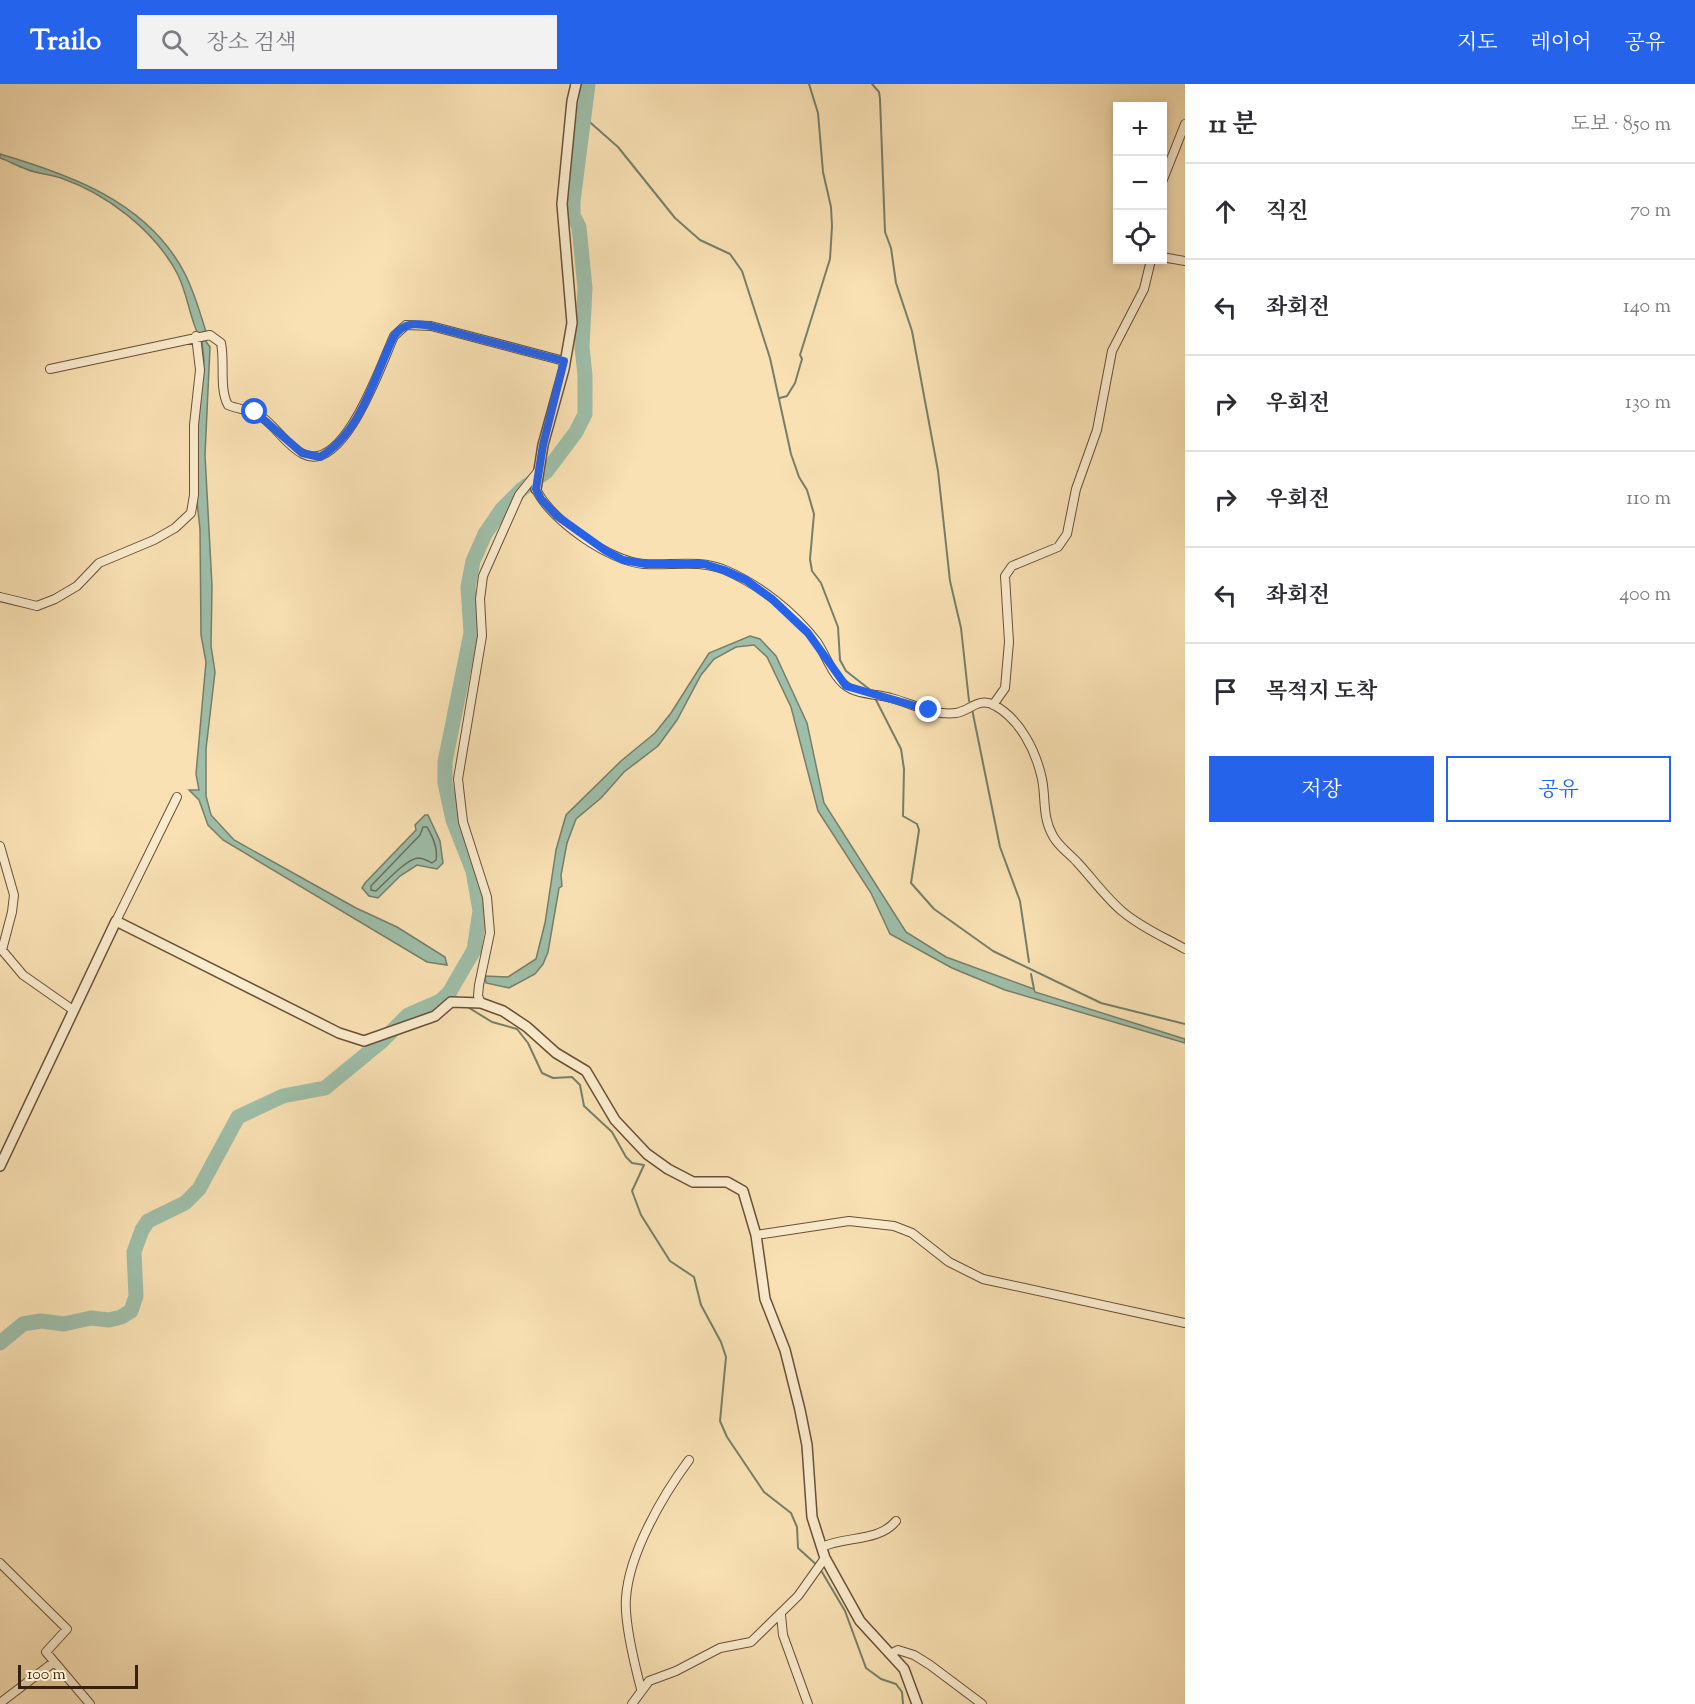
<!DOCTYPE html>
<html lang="ko">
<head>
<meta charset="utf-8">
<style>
	body { margin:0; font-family:"Sorts Mill Goudy","Noto Serif KR",serif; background:#f2f2f3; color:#2b2b33 }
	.controls { position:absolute; right:18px; top:18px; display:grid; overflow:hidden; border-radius:0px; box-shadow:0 3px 9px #0003 }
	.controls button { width:54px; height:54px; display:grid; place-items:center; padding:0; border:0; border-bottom:2px solid #e1e1e2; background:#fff; color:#2b2b33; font:30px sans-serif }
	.scale { position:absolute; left:18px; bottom:15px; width:120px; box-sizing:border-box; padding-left:6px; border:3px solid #37200f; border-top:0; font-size:16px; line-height:21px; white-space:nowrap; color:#37200f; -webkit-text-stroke:4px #fbecce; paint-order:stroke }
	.stop { position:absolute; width:18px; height:18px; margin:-14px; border:4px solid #2563eb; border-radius:50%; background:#fff }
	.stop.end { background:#2563eb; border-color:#fff; box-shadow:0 2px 6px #0008 }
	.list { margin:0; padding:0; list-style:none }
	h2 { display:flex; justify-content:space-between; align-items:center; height:78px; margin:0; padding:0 24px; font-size:26px }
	h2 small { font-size:20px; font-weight:400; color:#7c7c81 }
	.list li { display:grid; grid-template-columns:39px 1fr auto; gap:18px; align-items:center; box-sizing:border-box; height:96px; padding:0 24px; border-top:2px solid #e1e1e2 }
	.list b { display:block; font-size:22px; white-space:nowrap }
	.list em { font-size:20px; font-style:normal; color:#7c7c81 }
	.actions { display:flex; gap:12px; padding:18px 24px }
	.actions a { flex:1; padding:14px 0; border:2px solid #2563eb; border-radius:0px; text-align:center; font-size:21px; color:#2563eb }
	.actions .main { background:#2563eb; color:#fff }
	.icon { flex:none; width:33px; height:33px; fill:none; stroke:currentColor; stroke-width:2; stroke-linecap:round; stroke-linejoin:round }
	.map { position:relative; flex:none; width:1185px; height:1620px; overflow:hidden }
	header { display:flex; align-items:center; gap:36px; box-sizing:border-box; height:84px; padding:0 30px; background:#2563eb; color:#fff }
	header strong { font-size:28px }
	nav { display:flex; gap:33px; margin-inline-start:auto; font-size:21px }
	.search { width:420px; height:54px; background:#f2f2f3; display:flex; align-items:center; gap:15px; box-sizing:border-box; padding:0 21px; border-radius:0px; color:#7c7c81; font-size:22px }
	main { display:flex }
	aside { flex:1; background:#fff }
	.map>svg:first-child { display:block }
	.water { fill:#9ebea9; stroke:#757f6b; stroke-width:1.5 }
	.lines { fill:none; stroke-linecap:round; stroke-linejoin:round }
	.shore { stroke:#6a6f5c; stroke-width:1.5 }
	.stream { stroke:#757f6b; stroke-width:2 }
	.river { stroke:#9ebea9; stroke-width:15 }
	.minor-casing { stroke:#685038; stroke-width:10 }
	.tertiary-casing { stroke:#685038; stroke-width:12 }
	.minor { stroke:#fbecce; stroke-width:8 }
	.tertiary { stroke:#fbecce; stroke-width:9 }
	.route { stroke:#2563eb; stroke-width:8 }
</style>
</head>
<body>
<header>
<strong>Trailo</strong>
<div class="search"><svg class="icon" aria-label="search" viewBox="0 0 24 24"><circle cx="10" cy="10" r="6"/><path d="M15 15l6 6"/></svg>장소 검색</div>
<nav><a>지도</a><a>레이어</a><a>공유</a></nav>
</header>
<main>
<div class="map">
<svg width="1185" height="1620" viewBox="0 0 1185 1620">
	<rect width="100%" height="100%" fill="#f9e1b4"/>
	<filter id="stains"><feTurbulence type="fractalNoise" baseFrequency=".00333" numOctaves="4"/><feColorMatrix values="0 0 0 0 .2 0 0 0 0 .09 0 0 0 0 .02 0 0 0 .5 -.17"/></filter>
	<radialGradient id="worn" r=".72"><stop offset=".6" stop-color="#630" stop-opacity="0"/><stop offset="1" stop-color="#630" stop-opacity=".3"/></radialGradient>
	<path class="water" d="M 0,70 C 71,91 147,118 184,188 C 194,207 200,228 206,248 L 198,250 C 189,231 187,208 177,189 C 154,146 107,110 61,94 C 50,90 37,90 26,85 C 17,82 9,77 0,74 Z
		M 205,256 L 210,263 L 205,371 L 212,502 L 211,562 L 215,588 L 206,665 L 206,712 L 211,731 L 234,756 L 356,824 L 397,843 L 445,873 L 447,881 L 427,878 L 223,756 L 208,741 L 199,716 L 189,706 L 199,706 L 196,690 L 206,578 L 201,551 L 200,445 L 196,409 L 198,335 L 204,277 L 202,258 Z
		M 750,552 L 760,555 L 776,572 L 807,639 L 824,719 L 906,848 L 946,873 L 1034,905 L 1035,908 L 1185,955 L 1185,959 L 1005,906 L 952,884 L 890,850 L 871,809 L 818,727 L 791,623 L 767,573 L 754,561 L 736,563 L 714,575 L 701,591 L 677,636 L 658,662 L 624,688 L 601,714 L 576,735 L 567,759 L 561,791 L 562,802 L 559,804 L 548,868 L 543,880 L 535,890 L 509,904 L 486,899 L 485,892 L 508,893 L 536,875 L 545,839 L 556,766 L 566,731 L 621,677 L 655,649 L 671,629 L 709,569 Z
		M 425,731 L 428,731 L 440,757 L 443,779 L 437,785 L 417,781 L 400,792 L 378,814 L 369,812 L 362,804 L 365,799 L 416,746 L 415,741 Z"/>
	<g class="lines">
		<path class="shore" d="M 423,743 L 427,743 C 433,753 438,765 436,776 L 432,779 C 428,777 423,774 418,774 C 406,775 385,799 376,807 L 371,806 L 371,802 L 420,751 Z"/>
		<path class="stream" d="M 872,0 L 879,8 L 880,15 L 885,148 L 891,164 L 896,199 L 912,247 L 938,387 L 950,497 L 961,544 L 969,617
			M 584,33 L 618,63 L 675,134 L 700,156 L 730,170 L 742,187 L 770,274 L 791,370 L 799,393 L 807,406 L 814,430 L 810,475 L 812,487 L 821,499 L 838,543 L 840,576 L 846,587 L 873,608
			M 780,314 L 787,312 L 795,299 L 802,275 L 800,271 L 830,175 L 832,142 L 831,123 L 823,88 L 818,29 L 809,0
			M 875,614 L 901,665 L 904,685 L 903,732 L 917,740 L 919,746 L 911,799 L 934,825 L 993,867 L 1101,919 L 1185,940
			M 972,625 L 1000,763 L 1020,817 L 1029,878
			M 1031,890 L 1034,905
			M 455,898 L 454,911 L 460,916
			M 466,922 L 492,938 L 517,945 L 528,959 L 542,989 L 553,994 L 572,993 L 580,1001 L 584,1022 L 612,1048 L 626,1073 L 632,1079 L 644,1081 L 632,1107 L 641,1131 L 670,1177 L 694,1193 L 701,1221 L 721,1258 L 726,1273 L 720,1337 L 727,1353 L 764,1408 L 791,1429 L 797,1443 L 798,1464 L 819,1483 L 845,1527 L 866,1584 L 881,1595 L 896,1600 L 902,1608 L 903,1620"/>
		<path class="river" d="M 0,1259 L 23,1240 L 41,1237 L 64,1240 L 91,1234 L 109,1236 L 121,1233 L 131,1227 L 136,1212 L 134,1168 L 142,1146 L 148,1137 L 185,1119 L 199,1105 L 238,1033 L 283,1012 L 325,1004 L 381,958 L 408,931 L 440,917 L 449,909 L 474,866 L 480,827 L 473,787 L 453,736 L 445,699 L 445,678 L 471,549 L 468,503 L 473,477 L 485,450 L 502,425 L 522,405 L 546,388 L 576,348 L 585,330 L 585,291 L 582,263 L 585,204 L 579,143 L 573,131 L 573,117 L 588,0"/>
		<g class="minor-casing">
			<path id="minor" d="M 1162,98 L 1185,40
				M 1162,173 L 1185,177
				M 50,285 L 210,251 L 221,259 C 225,278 219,305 228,321 C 239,326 251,325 262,333 C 277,344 287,362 303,370 C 344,391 382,278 394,252 L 406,241 L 431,242 L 564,277
				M 536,405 C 550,436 611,478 644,480 C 671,482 699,475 725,486 C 760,501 794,528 817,558 C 827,573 834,597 851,605 C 863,611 878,610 891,614 C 911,619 934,632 956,629 C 970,627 978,613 994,621 C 1020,635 1036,667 1042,695 C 1046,715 1042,733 1053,752 C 1059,763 1069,769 1077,778 C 1092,794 1106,814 1123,828 C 1142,844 1164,853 1185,865
				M 0,513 L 37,522 L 55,515 L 77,502 L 99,479 L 154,456 L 175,444 L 191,429 L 194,411 L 194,341 L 200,286 L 196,252
				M 993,621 L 1005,604 L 1009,558 L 1005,492 L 1012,482 L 1058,463 L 1067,450 L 1076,405 L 1097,346 L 1112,267 L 1144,205 L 1151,176
				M 0,762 L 14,811 L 12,828 L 2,866 L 23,891 L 73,926
				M 116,837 L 177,713
				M 481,919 L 478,912 L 479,901 L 490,849 L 487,813 L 463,738 L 458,695 L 482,552 L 480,515 L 483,492 L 519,411 L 539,386
				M 756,1151 L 849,1137 L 894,1142 L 912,1149 L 949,1178 L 983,1195 L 1185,1239
				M 822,1463 C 845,1452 879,1458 896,1437
				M 0,1479 L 67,1545 L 46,1568 L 90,1620
				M 781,1531 L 783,1551 L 808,1620
				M 892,1569 L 898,1566 L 914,1571 L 930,1581 L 982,1620
				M 641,1605 C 635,1582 624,1537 626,1514 C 629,1469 663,1411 689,1376
				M 0,1619 L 54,1578
				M 632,1620 L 649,1597 L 676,1587 L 720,1564 L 751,1558 L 798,1512 L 825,1474"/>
		</g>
		<g class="tertiary-casing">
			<path id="tertiary" d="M 536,405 L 543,361 L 564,285 L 572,239 L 562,120 L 572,17 L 576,0
				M 0,1082 L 116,837 L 339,949 L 364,957 L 435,932 L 451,918 L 481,919 L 503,927 L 527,943 L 556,969 L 586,987 L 615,1036 L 647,1070 L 668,1085 L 693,1098 L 727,1098 L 743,1107 L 756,1151 L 765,1215 L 785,1266 L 800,1326 L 807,1361 L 812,1433 L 825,1474 L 860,1537 L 904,1585 L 917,1620"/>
		</g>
		<use href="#minor" class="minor"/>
		<use href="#tertiary" class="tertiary"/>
	</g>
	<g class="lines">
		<path class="route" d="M 255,328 L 302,369 L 320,373 C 361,349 374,293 394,252 C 405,238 415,239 431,242 L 564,277 L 543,361 L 536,405 L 541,415 L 557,432 L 606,467 L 623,476 L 646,480 L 704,480 L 724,486 L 746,496 L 772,515 L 808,549 L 846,602 L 929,626"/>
	</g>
	<rect width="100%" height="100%" filter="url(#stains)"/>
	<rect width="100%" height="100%" fill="url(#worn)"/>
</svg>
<div class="controls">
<button>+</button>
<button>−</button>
<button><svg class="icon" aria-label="locate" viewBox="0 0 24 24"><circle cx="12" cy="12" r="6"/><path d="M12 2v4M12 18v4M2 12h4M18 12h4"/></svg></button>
</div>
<div class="scale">100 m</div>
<div class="stop" style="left:255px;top:328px"></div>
<div class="stop end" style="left:929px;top:626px"></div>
</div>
<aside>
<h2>11 분<small>도보 · 850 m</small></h2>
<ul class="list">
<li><svg class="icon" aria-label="ahead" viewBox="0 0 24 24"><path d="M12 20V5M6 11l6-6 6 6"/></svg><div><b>직진</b></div><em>70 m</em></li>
<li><svg class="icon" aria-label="left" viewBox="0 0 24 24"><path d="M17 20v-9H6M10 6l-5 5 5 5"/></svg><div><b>좌회전</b></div><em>140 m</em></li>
<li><svg class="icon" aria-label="right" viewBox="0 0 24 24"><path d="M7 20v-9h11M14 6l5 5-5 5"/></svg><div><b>우회전</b></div><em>130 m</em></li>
<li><svg class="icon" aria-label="right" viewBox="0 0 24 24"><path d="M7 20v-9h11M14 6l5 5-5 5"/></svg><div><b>우회전</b></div><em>110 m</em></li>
<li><svg class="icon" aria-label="left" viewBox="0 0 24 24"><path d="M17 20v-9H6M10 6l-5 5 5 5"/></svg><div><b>좌회전</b></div><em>400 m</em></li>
<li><svg class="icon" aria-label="arrive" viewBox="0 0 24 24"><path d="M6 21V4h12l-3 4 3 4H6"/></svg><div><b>목적지 도착</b></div></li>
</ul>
<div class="actions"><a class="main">저장</a><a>공유</a></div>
</aside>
</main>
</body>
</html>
